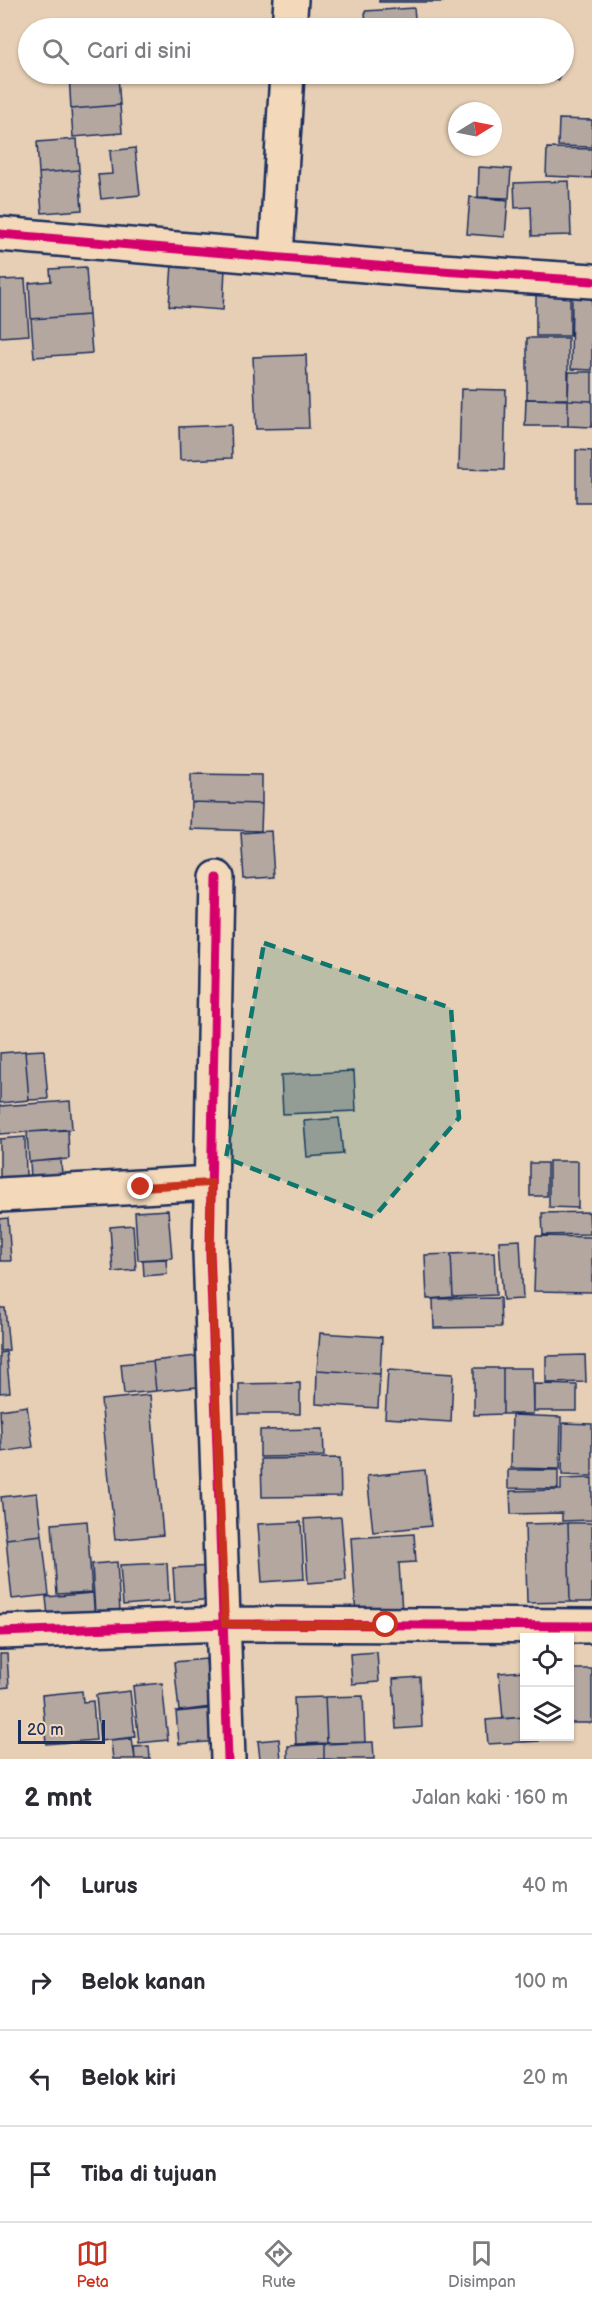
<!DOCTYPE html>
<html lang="id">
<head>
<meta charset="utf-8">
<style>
	body { margin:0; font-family:"Balsamiq Sans",sans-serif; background:#f2f2f3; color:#2b2b33 }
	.controls { position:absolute; right:18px; bottom:18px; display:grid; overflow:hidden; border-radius:0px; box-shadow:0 2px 4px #0004 }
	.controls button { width:54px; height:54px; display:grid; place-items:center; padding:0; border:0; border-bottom:2px solid #e1e1e2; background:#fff; color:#2b2b33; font:30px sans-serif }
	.compass { position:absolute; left:448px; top:102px; width:54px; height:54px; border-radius:50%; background:#fff; box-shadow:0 2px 4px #0004; rotate:80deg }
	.scale { position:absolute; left:18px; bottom:15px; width:87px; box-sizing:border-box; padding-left:6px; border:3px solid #1b2f5e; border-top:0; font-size:16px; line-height:21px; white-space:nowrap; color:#1b2f5e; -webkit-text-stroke:4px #f3d9ba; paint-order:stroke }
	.stop { position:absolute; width:18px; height:18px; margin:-14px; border:4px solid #c8321e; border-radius:50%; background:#fff }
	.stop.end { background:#c8321e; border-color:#fff; box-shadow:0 2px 6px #0008 }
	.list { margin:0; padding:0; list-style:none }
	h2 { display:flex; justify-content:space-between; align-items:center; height:78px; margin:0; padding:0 24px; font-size:26px }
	h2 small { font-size:20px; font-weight:400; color:#7c7c81 }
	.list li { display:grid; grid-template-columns:39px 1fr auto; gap:18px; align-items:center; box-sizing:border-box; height:96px; padding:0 24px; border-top:2px solid #e1e1e2 }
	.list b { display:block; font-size:22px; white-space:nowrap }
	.list em { font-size:20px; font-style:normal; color:#7c7c81 }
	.icon { flex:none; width:33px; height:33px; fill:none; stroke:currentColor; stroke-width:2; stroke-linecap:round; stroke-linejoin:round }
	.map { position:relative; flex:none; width:592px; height:1759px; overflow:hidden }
	.search { position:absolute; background:#fff; box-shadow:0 2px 4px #0004; left:18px; right:18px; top:18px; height:66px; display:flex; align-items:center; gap:15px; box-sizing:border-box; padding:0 21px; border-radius:33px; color:#7c7c81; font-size:22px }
	.sheet { height:462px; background:#fff }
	nav { display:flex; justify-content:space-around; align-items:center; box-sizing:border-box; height:84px; border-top:2px solid #e1e1e2; background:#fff; font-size:16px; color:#7c7c81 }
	nav a { display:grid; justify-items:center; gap:3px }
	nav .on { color:#c8321e }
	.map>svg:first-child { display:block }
	.building { fill:#b4a7a0; stroke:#1b2f5e; stroke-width:1.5 }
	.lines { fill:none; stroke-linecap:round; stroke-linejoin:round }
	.street-casing { stroke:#1b2f5e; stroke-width:38 }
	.street { stroke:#f3d9ba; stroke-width:33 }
	.cycleway-casing { stroke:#f3d9ba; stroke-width:13 }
	.cycleway { stroke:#d6006c; stroke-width:9 }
	.route { stroke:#c8321e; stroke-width:8 }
	.marked { fill:#0f766e; fill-opacity:0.2; stroke:#0f766e; stroke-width:4.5; stroke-dasharray:12 8; stroke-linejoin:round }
</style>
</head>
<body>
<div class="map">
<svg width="592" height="1759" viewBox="0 0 592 1759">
	<rect width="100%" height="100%" fill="#e6cfb5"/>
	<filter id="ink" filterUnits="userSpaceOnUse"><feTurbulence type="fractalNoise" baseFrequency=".0167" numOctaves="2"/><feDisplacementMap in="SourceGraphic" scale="12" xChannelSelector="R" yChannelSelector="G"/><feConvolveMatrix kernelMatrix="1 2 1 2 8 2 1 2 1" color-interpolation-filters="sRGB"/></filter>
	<g filter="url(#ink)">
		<path class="building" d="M 379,0 L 443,0 L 443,2 L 379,2 Z
			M 414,8 L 416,28 L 366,28 L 365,11 Z
			M 69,74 L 118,74 L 120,105 L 71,109 Z
			M 495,74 L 523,74 L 523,77 L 495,77 Z
			M 525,74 L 559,74 L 559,80 L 525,81 Z
			M 120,105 L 122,133 L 73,137 L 71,109 Z
			M 559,119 L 592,120 L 592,147 L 558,146 Z
			M 77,139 L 79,170 L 39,173 L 37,142 Z
			M 135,148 L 140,195 L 101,199 L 98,175 L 112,174 L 110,151 Z
			M 547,148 L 592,149 L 592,178 L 546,176 Z
			M 479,167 L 511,169 L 509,198 L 478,197 Z
			M 79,170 L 82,210 L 42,213 L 39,173 Z
			M 569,181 L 571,235 L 532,236 L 531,207 L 515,208 L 514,183 Z
			M 470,197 L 508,200 L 505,237 L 467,234 Z
			M 172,264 L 225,268 L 223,310 L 169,306 Z
			M 86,267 L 89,315 L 31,319 L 29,283 L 51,281 L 50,269 Z
			M 25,279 L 29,335 L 0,337 L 0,280 Z
			M 536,294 L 570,294 L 570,336 L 536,336 Z
			M 572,295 L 592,295 L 592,370 L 571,369 Z
			M 89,315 L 92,353 L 34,357 L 31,319 Z
			M 527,338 L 568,338 L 568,399 L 527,399 Z
			M 306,355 L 309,428 L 256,429 L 253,357 Z
			M 569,372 L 592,372 L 592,401 L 568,400 Z
			M 461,389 L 506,390 L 504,470 L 459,469 Z
			M 526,399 L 568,400 L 568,426 L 525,426 Z
			M 568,400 L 592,401 L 592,427 L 568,426 Z
			M 231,425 L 232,458 L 180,460 L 179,427 Z
			M 576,450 L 592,451 L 592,502 L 576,502 Z
			M 191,774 L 262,775 L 262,804 L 191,802 Z
			M 191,802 L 262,804 L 261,831 L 190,829 Z
			M 271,831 L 274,877 L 244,879 L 241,833 Z
			M 44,1050 L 48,1099 L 29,1100 L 25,1051 Z
			M 25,1051 L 29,1100 L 0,1103 L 0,1053 Z
			M 354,1071 L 356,1111 L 283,1114 L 281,1075 Z
			M 70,1101 L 72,1129 L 0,1134 L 0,1106 Z
			M 339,1118 L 343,1154 L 307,1157 L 304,1121 Z
			M 68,1130 L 69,1159 L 29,1162 L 27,1132 Z
			M 25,1137 L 26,1177 L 0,1179 L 0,1139 Z
			M 61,1159 L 62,1176 L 31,1178 L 30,1162 Z
			M 549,1161 L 578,1161 L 578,1208 L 549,1207 Z
			M 530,1163 L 547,1163 L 547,1196 L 530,1196 Z
			M 168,1210 L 172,1258 L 138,1260 L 135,1212 Z
			M 589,1212 L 590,1234 L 543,1235 L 542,1213 Z
			M 8,1218 L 11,1261 L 0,1261 L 0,1219 Z
			M 133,1225 L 136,1270 L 113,1272 L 110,1227 Z
			M 536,1236 L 592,1237 L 592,1292 L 534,1291 Z
			M 520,1240 L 523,1299 L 503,1300 L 499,1241 Z
			M 494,1252 L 496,1295 L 453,1297 L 451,1254 Z
			M 451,1254 L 453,1297 L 427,1299 L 425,1255 Z
			M 166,1259 L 167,1274 L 144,1276 L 143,1260 Z
			M 500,1298 L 501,1327 L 434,1328 L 433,1299 Z
			M 0,1308 L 5,1308 L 9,1350 L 0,1351 Z
			M 320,1333 L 382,1337 L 380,1374 L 317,1370 Z
			M 6,1352 L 10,1392 L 0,1393 L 0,1353 Z
			M 205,1355 L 208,1386 L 156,1391 L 153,1361 Z
			M 585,1355 L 586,1382 L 546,1383 L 546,1356 Z
			M 153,1361 L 156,1391 L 124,1394 L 121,1364 Z
			M 474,1368 L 503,1368 L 503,1414 L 474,1415 Z
			M 503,1368 L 532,1368 L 533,1414 L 503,1414 Z
			M 317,1370 L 380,1374 L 378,1408 L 316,1404 Z
			M 388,1370 L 453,1374 L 451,1422 L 385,1418 Z
			M 300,1383 L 300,1414 L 239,1414 L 239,1384 Z
			M 534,1384 L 577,1385 L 577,1411 L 534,1411 Z
			M 150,1395 L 163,1535 L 115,1540 L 101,1400 Z
			M 27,1406 L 33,1447 L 2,1452 L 0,1410 Z
			M 512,1415 L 561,1417 L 560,1469 L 511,1468 Z
			M 563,1423 L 592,1424 L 592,1476 L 562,1475 Z
			M 323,1429 L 324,1456 L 260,1457 L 260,1430 Z
			M 340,1458 L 341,1496 L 262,1497 L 261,1459 Z
			M 425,1470 L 431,1526 L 373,1532 L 367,1476 Z
			M 508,1470 L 558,1470 L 558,1489 L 508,1488 Z
			M 592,1478 L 592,1520 L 562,1521 L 562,1513 L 511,1514 L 510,1491 L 561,1490 L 561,1479 Z
			M 37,1493 L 42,1535 L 6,1539 L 1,1497 Z
			M 341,1517 L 346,1580 L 308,1583 L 304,1519 Z
			M 87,1521 L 92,1592 L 57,1594 L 52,1524 Z
			M 301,1522 L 304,1579 L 262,1582 L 258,1524 Z
			M 568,1523 L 592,1523 L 592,1602 L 570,1602 Z
			M 568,1523 L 570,1602 L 527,1603 L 525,1524 Z
			M 414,1534 L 416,1562 L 399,1563 L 402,1613 L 356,1616 L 351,1538 Z
			M 42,1535 L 49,1595 L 12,1599 L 6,1539 Z
			M 117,1562 L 120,1612 L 95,1613 L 92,1564 Z
			M 167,1563 L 169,1601 L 123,1605 L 120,1565 Z
			M 214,1566 L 216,1599 L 175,1602 L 173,1568 Z
			M 93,1593 L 95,1622 L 49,1626 L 46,1597 Z
			M 377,1652 L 379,1682 L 352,1684 L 350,1654 Z
			M 0,1654 L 7,1654 L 9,1687 L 0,1688 Z
			M 206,1659 L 211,1707 L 179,1711 L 174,1662 Z
			M 570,1669 L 592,1669 L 592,1723 L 570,1723 Z
			M 524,1671 L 524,1717 L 503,1719 L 499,1673 Z
			M 420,1677 L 422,1727 L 396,1729 L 393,1679 Z
			M 162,1683 L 168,1740 L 139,1743 L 133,1686 Z
			M 82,1691 L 83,1702 L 93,1701 L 96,1740 L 46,1744 L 42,1695 Z
			M 130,1691 L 135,1737 L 100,1741 L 96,1695 Z
			M 363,1696 L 365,1742 L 327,1743 L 325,1697 Z
			M 325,1697 L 327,1743 L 296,1744 L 294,1698 Z
			M 217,1708 L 220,1741 L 179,1744 L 176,1712 Z
			M 524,1717 L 524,1736 L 539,1736 L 539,1741 L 488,1744 L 486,1720 Z
			M 132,1739 L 135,1759 L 113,1759 L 111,1741 Z
			M 279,1739 L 281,1759 L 260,1759 L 258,1741 Z
			M 373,1742 L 374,1759 L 324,1759 L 324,1744 Z
			M 324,1744 L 324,1759 L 288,1759 L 288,1746 Z
			M 149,1746 L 150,1759 L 135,1759 L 134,1747 Z"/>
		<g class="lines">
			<g class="street-casing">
				<path id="street" d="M 289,28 L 291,0
					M 0,234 L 412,269 L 592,281
					M 276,256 L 287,74
					M 217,878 L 210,1252 L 228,1759
					M 0,1195 L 211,1183
					M 0,1632 L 225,1624 L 592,1626"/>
			</g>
			<use href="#street" class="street"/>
			<g class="cycleway-casing">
				<path id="cycleway" d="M 0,234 L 412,269 L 592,281
					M 217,878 L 210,1252 L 228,1759
					M 0,1632 L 225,1624 L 592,1626"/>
			</g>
			<use href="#cycleway" class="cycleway"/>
		</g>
	</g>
	<g class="lines" filter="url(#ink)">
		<path class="route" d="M 141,1187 L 211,1183 L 210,1252 L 225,1624 L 386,1625"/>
	</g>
	<path class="marked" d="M 264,943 L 451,1008 L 459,1118 L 374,1217 L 226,1158 Z"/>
</svg>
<div class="controls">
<button><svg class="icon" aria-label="locate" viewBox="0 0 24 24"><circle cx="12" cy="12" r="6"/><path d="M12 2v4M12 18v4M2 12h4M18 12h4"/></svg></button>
<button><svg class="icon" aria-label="layers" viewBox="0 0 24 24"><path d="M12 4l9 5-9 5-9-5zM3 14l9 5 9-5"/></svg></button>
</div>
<svg class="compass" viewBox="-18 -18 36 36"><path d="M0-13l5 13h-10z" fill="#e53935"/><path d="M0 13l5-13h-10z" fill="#7c7c81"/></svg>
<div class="scale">20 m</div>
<div class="stop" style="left:386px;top:1625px"></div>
<div class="stop end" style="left:141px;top:1187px"></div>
<div class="search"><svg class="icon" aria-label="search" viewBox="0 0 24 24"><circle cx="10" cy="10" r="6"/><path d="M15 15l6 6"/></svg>Cari di sini</div>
</div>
<section class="sheet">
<h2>2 mnt<small>Jalan kaki · 160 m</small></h2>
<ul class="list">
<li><svg class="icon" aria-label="ahead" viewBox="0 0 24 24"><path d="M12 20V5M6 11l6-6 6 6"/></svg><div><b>Lurus</b></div><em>40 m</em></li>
<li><svg class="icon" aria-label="right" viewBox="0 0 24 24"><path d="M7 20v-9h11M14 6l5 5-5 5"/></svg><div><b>Belok kanan</b></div><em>100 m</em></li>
<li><svg class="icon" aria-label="left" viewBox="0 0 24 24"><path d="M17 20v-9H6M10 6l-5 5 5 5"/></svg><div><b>Belok kiri</b></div><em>20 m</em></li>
<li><svg class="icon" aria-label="arrive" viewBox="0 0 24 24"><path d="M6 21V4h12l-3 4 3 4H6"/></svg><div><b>Tiba di tujuan</b></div></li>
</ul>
</section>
<nav>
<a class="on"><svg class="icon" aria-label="map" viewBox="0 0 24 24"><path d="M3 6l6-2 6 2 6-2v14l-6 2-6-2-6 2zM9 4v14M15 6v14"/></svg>Peta</a>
<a><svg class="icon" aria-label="directions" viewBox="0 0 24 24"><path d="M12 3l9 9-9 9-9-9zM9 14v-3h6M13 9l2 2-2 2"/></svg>Rute</a>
<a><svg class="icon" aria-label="saved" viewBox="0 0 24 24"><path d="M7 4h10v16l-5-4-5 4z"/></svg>Disimpan</a>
</nav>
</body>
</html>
